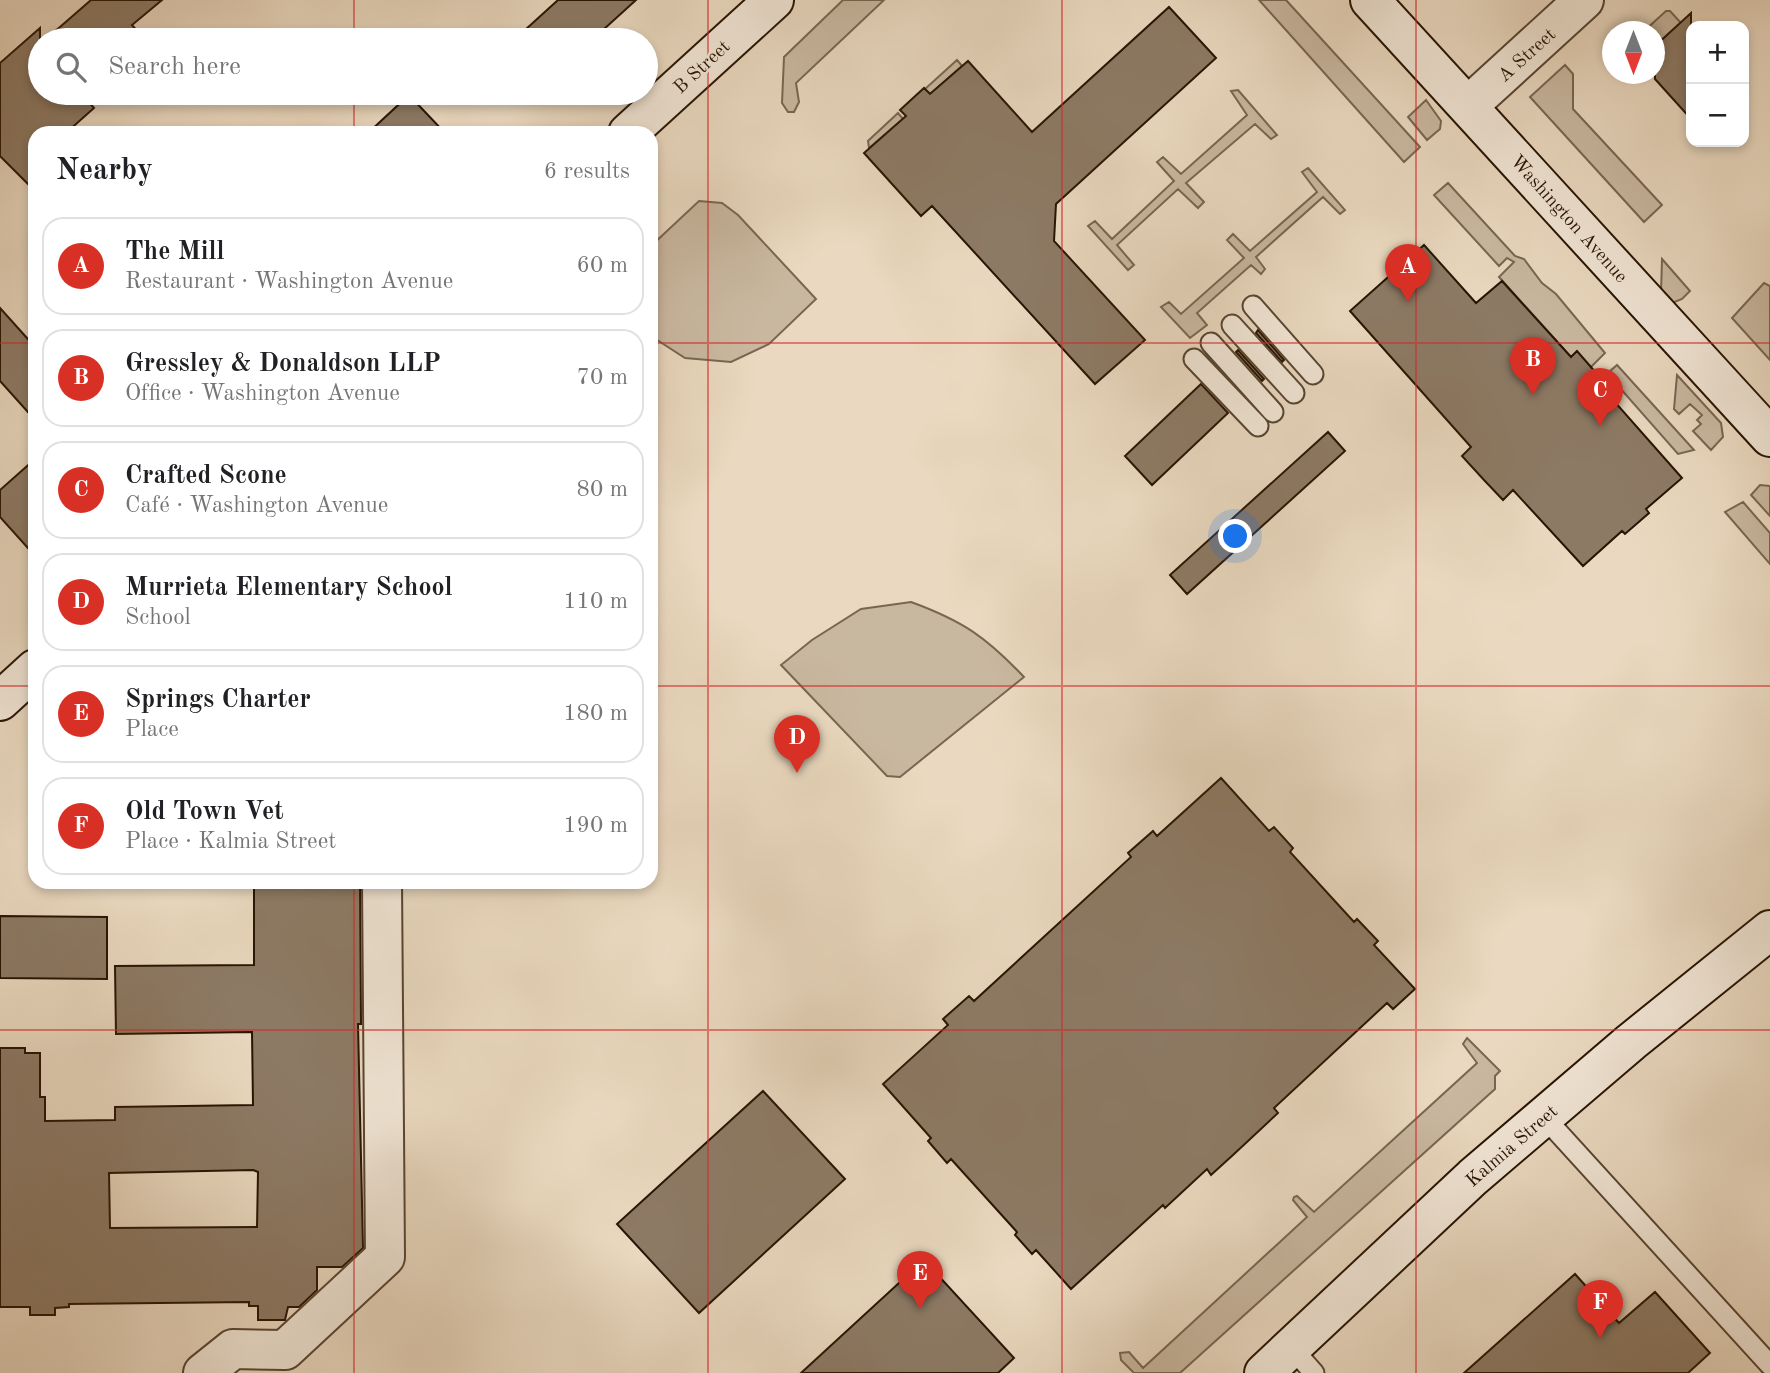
<!DOCTYPE html>
<html lang="en">
<head>
<meta charset="utf-8">
<style>
	body { margin:0; font-family:"Old Standard TT",serif; background:#f2f2f2; color:#202124 }
	.controls { position:absolute; right:21px; top:21px; display:grid; overflow:hidden; border-radius:14px; box-shadow:0 4px 10px #0003 }
	.controls button { width:63px; height:63px; display:grid; place-items:center; padding:0; border:0; border-bottom:2px solid #e0e0e0; background:#fff; color:#202124; font:35px sans-serif }
	.compass { position:absolute; left:1602px; top:21px; width:63px; height:63px; border-radius:50%; background:#fff; box-shadow:0 4px 10px #0003; rotate:180deg }
	.you { position:absolute; left:1236px; top:537px; width:24px; height:24px; margin:-18px; border:5px solid #fff; border-radius:50%; background:#1a73e8; box-shadow:0 0 0 10px #1a73e833 }
	.badge { display:grid; place-items:center; width:46px; height:46px; border-radius:50%; background:#d93025; color:#fff; font-size:23px; font-weight:700 }
	.pin { position:absolute; translate:-50% -58px; filter:drop-shadow(0 2px 4px #0008) }
	.pin::after { content:''; position:absolute; top:37px; width:24px; height:21px; background:inherit; clip-path:polygon(0 0,100% 0,50% 100%) }
	.list { margin:0; padding:0; list-style:none }
	h2 { display:flex; justify-content:space-between; align-items:center; height:91px; margin:0; padding:0 28px; font-size:30px }
	h2 small { font-size:23px; font-weight:400; color:#757577 }
	.list li { display:grid; grid-template-columns:46px 1fr auto; gap:21px; align-items:center; box-sizing:border-box; height:98px; margin:0 14px 14px; padding:0 14px; border:2px solid #e0e0e0; border-radius:21px }
	.list b { display:block; font-size:26px; white-space:nowrap }
	.list p { margin:0; font-size:23px; white-space:nowrap; color:#757577 }
	.list em { font-size:23px; font-style:normal; color:#757577 }
	.icon { flex:none; width:38px; height:38px; fill:none; stroke:currentColor; stroke-width:2; stroke-linecap:round; stroke-linejoin:round }
	.map { position:relative; flex:none; width:1770px; height:1373px; overflow:hidden }
	.search { position:absolute; background:#fff; box-shadow:0 4px 10px #0003; left:28px; top:28px; width:630px; height:77px; display:flex; align-items:center; gap:18px; box-sizing:border-box; padding:0 24px; border-radius:38px; color:#757577; font-size:26px }
	.panel { position:absolute; background:#fff; box-shadow:0 4px 10px #0003; left:28px; top:126px; width:630px; height:763px; border-radius:21px }
	.map>svg:first-child { display:block }
	.green { fill:#c9b8a0; stroke:#786652; stroke-width:2 }
	.building { fill:#8d7a65; stroke:#281403; stroke-width:2; fill-rule:evenodd }
	.lines { fill:none; stroke-linecap:round; stroke-linejoin:round }
	.lane-casing { stroke:#584532; stroke-width:23 }
	.street-casing { stroke:#584532; stroke-width:42 }
	.secondary-casing { stroke:#281403; stroke-width:42 }
	.lane { stroke:#f1e6d6; stroke-width:19 }
	.street { stroke:#f1e6d6; stroke-width:38 }
	.secondary { stroke:#f1e6d6; stroke-width:38 }
	.grid { fill:none; stroke:#d62828; stroke-width:2; stroke-opacity:0.55 }
	.labels { text-anchor:middle; stroke-width:5; stroke-linejoin:round; paint-order:stroke }
	.street-label { font-size:19px; fill:#281403; stroke:#f1e6d6 }
</style>
</head>
<body>
<div class="map">
<svg width="1770" height="1373" viewBox="0 0 1770 1373">
	<rect width="100%" height="100%" fill="#ead9c0"/>
	<filter id="stains"><feTurbulence type="fractalNoise" baseFrequency=".00286" numOctaves="4"/><feColorMatrix values="0 0 0 0 .2 0 0 0 0 .09 0 0 0 0 .02 0 0 0 .5 -.17"/></filter>
	<radialGradient id="worn" r=".72"><stop offset=".6" stop-color="#630" stop-opacity="0"/><stop offset="1" stop-color="#630" stop-opacity=".3"/></radialGradient>
	<path class="green" d="M 843,0 L 884,0 L 796,83 L 799,102 L 794,112 L 788,112 L 782,103 L 784,57 Z
		M 1259,0 L 1286,0 L 1420,147 L 1404,162 Z
		M 1666,11 L 1670,11 L 1681,23 L 1655,46 L 1654,32 L 1643,32 Z
		M 957,60 L 962,66 L 930,94 L 925,89 Z
		M 1565,65 L 1573,74 L 1573,109 L 1662,205 L 1644,222 L 1530,97 Z
		M 1238,90 L 1277,135 L 1271,139 L 1255,124 L 1186,183 L 1204,202 L 1198,208 L 1178,189 L 1117,245 L 1134,265 L 1128,270 L 1088,226 L 1095,221 L 1112,239 L 1174,181 L 1157,162 L 1163,157 L 1181,174 L 1247,115 L 1231,91 Z
		M 1426,100 L 1441,121 L 1440,129 L 1427,140 L 1408,117 Z
		M 898,113 L 903,119 L 869,148 L 868,141 Z
		M 1308,168 L 1345,210 L 1340,214 L 1323,197 L 1256,257 L 1265,269 L 1261,274 L 1251,265 L 1197,313 L 1207,325 L 1190,338 L 1161,307 L 1169,302 L 1181,314 L 1244,258 L 1227,240 L 1233,234 L 1250,251 L 1317,192 L 1302,172 Z
		M 1448,183 L 1515,256 L 1524,259 L 1542,283 L 1556,294 L 1605,353 L 1591,367 L 1577,352 L 1571,357 L 1499,277 L 1514,262 L 1507,258 L 1499,266 L 1434,195 Z
		M 699,201 L 722,203 L 738,215 L 816,299 L 769,344 L 731,362 L 685,358 L 651,336 L 651,246 Z
		M 1662,259 L 1690,291 L 1682,299 L 1672,303 L 1661,293 Z
		M 1764,283 L 1770,286 L 1770,360 L 1732,318 Z
		M 1617,365 L 1694,450 L 1678,454 L 1620,388 L 1613,392 L 1601,379 Z
		M 1677,375 L 1721,423 L 1723,437 L 1711,450 L 1693,431 L 1701,424 L 1697,420 L 1702,415 L 1690,404 L 1679,414 L 1674,409 Z
		M 1760,485 L 1770,486 L 1770,516 L 1751,495 Z
		M 1743,502 L 1770,533 L 1770,564 L 1725,512 Z
		M 911,602 C 963,621 986,637 1024,677 L 900,777 L 887,776 L 781,665 L 812,640 L 861,609 Z
		M 1467,1038 L 1500,1071 L 1495,1076 L 1495,1089 L 1180,1373 L 1134,1373 L 1121,1360 L 1120,1353 L 1129,1352 L 1143,1368 L 1307,1217 L 1293,1200 L 1294,1197 L 1297,1196 L 1314,1212 L 1477,1063 L 1463,1044 Z"/>
	<path class="building" d="M 91,0 L 162,0 L 132,25 L 145,40 L 45,40 Z
		M 558,0 L 636,0 L 592,40 L 514,40 Z
		M 1169,7 L 1216,58 L 1056,204 L 1054,241 L 1145,340 L 1095,384 L 932,206 L 921,216 L 864,153 L 906,116 L 900,110 L 924,88 L 930,94 L 968,61 L 1032,132 Z
		M 1691,13 L 1691,119 L 1655,79 L 1655,46 Z
		M 40,28 L 40,93 L 81,93 L 94,108 L 66,133 L 35,133 L 35,191 L 0,156 L 0,63 Z
		M 409,95 L 445,133 L 368,133 Z
		M 1424,245 L 1476,303 L 1502,281 L 1571,357 L 1577,351 L 1617,397 L 1613,400 L 1682,478 L 1646,509 L 1649,513 L 1625,534 L 1622,531 L 1583,566 L 1513,490 L 1503,500 L 1484,480 L 1462,456 L 1471,447 L 1350,311 Z
		M 0,308 L 35,347 L 35,420 L 0,381 Z
		M 1258,330 L 1284,360 L 1282,362 L 1256,333 Z
		M 1238,350 L 1264,379 L 1262,381 L 1236,352 Z
		M 1201,384 L 1228,413 L 1152,485 L 1125,456 Z
		M 1328,432 L 1345,451 L 1187,594 L 1170,575 Z
		M 35,459 L 35,556 L 0,517 L 0,490 Z
		M 1221,778 L 1269,831 L 1274,827 L 1293,848 L 1290,852 L 1354,922 L 1357,919 L 1378,941 L 1374,945 L 1415,989 L 1393,1009 L 1387,1003 L 1274,1108 L 1278,1113 L 1233,1155 L 1211,1175 L 1207,1169 L 1165,1208 L 1163,1205 L 1071,1289 L 1036,1250 L 1032,1254 L 1015,1235 L 1017,1232 L 951,1159 L 947,1163 L 928,1141 L 931,1138 L 883,1084 L 948,1025 L 943,1019 L 969,996 L 974,1001 L 1131,857 L 1128,853 L 1153,831 L 1157,836 Z
		M 254,882 L 360,882 L 361,1024 L 358,1024 L 363,1248 L 342,1267 L 317,1267 L 317,1290 L 299,1307 L 288,1307 L 285,1320 L 258,1320 L 258,1306 L 249,1306 L 249,1302 L 69,1304 L 69,1307 L 55,1308 L 55,1315 L 30,1315 L 30,1307 L 0,1307 L 0,1048 L 25,1048 L 25,1053 L 40,1053 L 40,1097 L 45,1097 L 45,1121 L 115,1120 L 115,1107 L 253,1105 L 252,1032 L 116,1034 L 115,966 L 254,965 ZM 253,1170 L 258,1172 L 257,1227 L 110,1228 L 109,1173 Z
		M 0,916 L 107,917 L 107,979 L 0,978 Z
		M 763,1091 L 845,1179 L 699,1313 L 617,1224 Z
		M 924,1260 L 1014,1358 L 998,1373 L 801,1373 Z
		M 1575,1274 L 1619,1323 L 1655,1292 L 1710,1353 L 1688,1373 L 1464,1373 Z"/>
	<g class="lines">
		<g class="lane-casing">
			<path id="lane" d="M 1253,306 L 1313,374
				M 1232,325 L 1294,393
				M 1211,343 L 1273,412
				M 1194,359 L 1258,426
				M 1544,1117 L 1770,1365
				M 1291,1347 L 1314,1373"/>
		</g>
		<g class="street-casing">
			<path id="street" d="M 1468,106 L 1584,0
				M 203,1373 L 233,1349 L 285,1350 L 385,1257 L 382,882"/>
		</g>
		<g class="secondary-casing">
			<path id="secondary" d="M 1370,0 L 1770,437
				M 628,133 L 774,0
				M 0,701 L 35,669
				M 1264,1373 L 1473,1177 L 1631,1042 L 1770,930"/>
		</g>
		<use href="#lane" class="lane"/>
		<use href="#street" class="street"/>
		<use href="#secondary" class="secondary"/>
	</g>
	<path class="grid" d="M 354,0 L 354,40M 708,0 L 708,1373M 1062,0 L 1062,1373M 1416,0 L 1416,1373M 354,93 L 354,133M 0,343 L 35,343M 651,343 L 1770,343M 0,686 L 35,686M 651,686 L 1770,686M 354,882 L 354,1373M 0,1030 L 1770,1030"/>
	<g class="labels">
		<g class="street-label">
			<text transform="translate(1526 54) rotate(-42)" y="7">A Street</text>
			<text transform="translate(701 66) rotate(-43)" y="7">B Street</text>
			<text transform="translate(1570 218) rotate(48)" y="7">Washington Avenue</text>
			<text transform="translate(1511 1145) rotate(-41)" y="7">Kalmia Street</text>
		</g>
	</g>
	<rect width="100%" height="100%" filter="url(#stains)"/>
	<rect width="100%" height="100%" fill="url(#worn)"/>
</svg>
<div class="controls">
<button>+</button>
<button>−</button>
</div>
<svg class="compass" viewBox="-18 -18 36 36"><path d="M0-13l5 13h-10z" fill="#e53935"/><path d="M0 13l5-13h-10z" fill="#757577"/></svg>
<div class="you"></div>
<div class="pin badge" style="left:1408px;top:302px">A</div>
<div class="pin badge" style="left:1533px;top:395px">B</div>
<div class="pin badge" style="left:1600px;top:426px">C</div>
<div class="pin badge" style="left:797px;top:773px">D</div>
<div class="pin badge" style="left:920px;top:1309px">E</div>
<div class="pin badge" style="left:1600px;top:1338px">F</div>
<div class="search"><svg class="icon" aria-label="search" viewBox="0 0 24 24"><circle cx="10" cy="10" r="6"/><path d="M15 15l6 6"/></svg>Search here</div>
<section class="panel">
<h2>Nearby<small>6 results</small></h2>
<ul class="list">
<li><span class="badge">A</span><div><b>The Mill</b><p>Restaurant · Washington Avenue</p></div><em>60 m</em></li>
<li><span class="badge">B</span><div><b>Gressley &amp; Donaldson LLP</b><p>Office · Washington Avenue</p></div><em>70 m</em></li>
<li><span class="badge">C</span><div><b>Crafted Scone</b><p>Café · Washington Avenue</p></div><em>80 m</em></li>
<li><span class="badge">D</span><div><b>Murrieta Elementary School</b><p>School</p></div><em>110 m</em></li>
<li><span class="badge">E</span><div><b>Springs Charter</b><p>Place</p></div><em>180 m</em></li>
<li><span class="badge">F</span><div><b>Old Town Vet</b><p>Place · Kalmia Street</p></div><em>190 m</em></li>
</ul>
</section>
</div>
</body>
</html>
